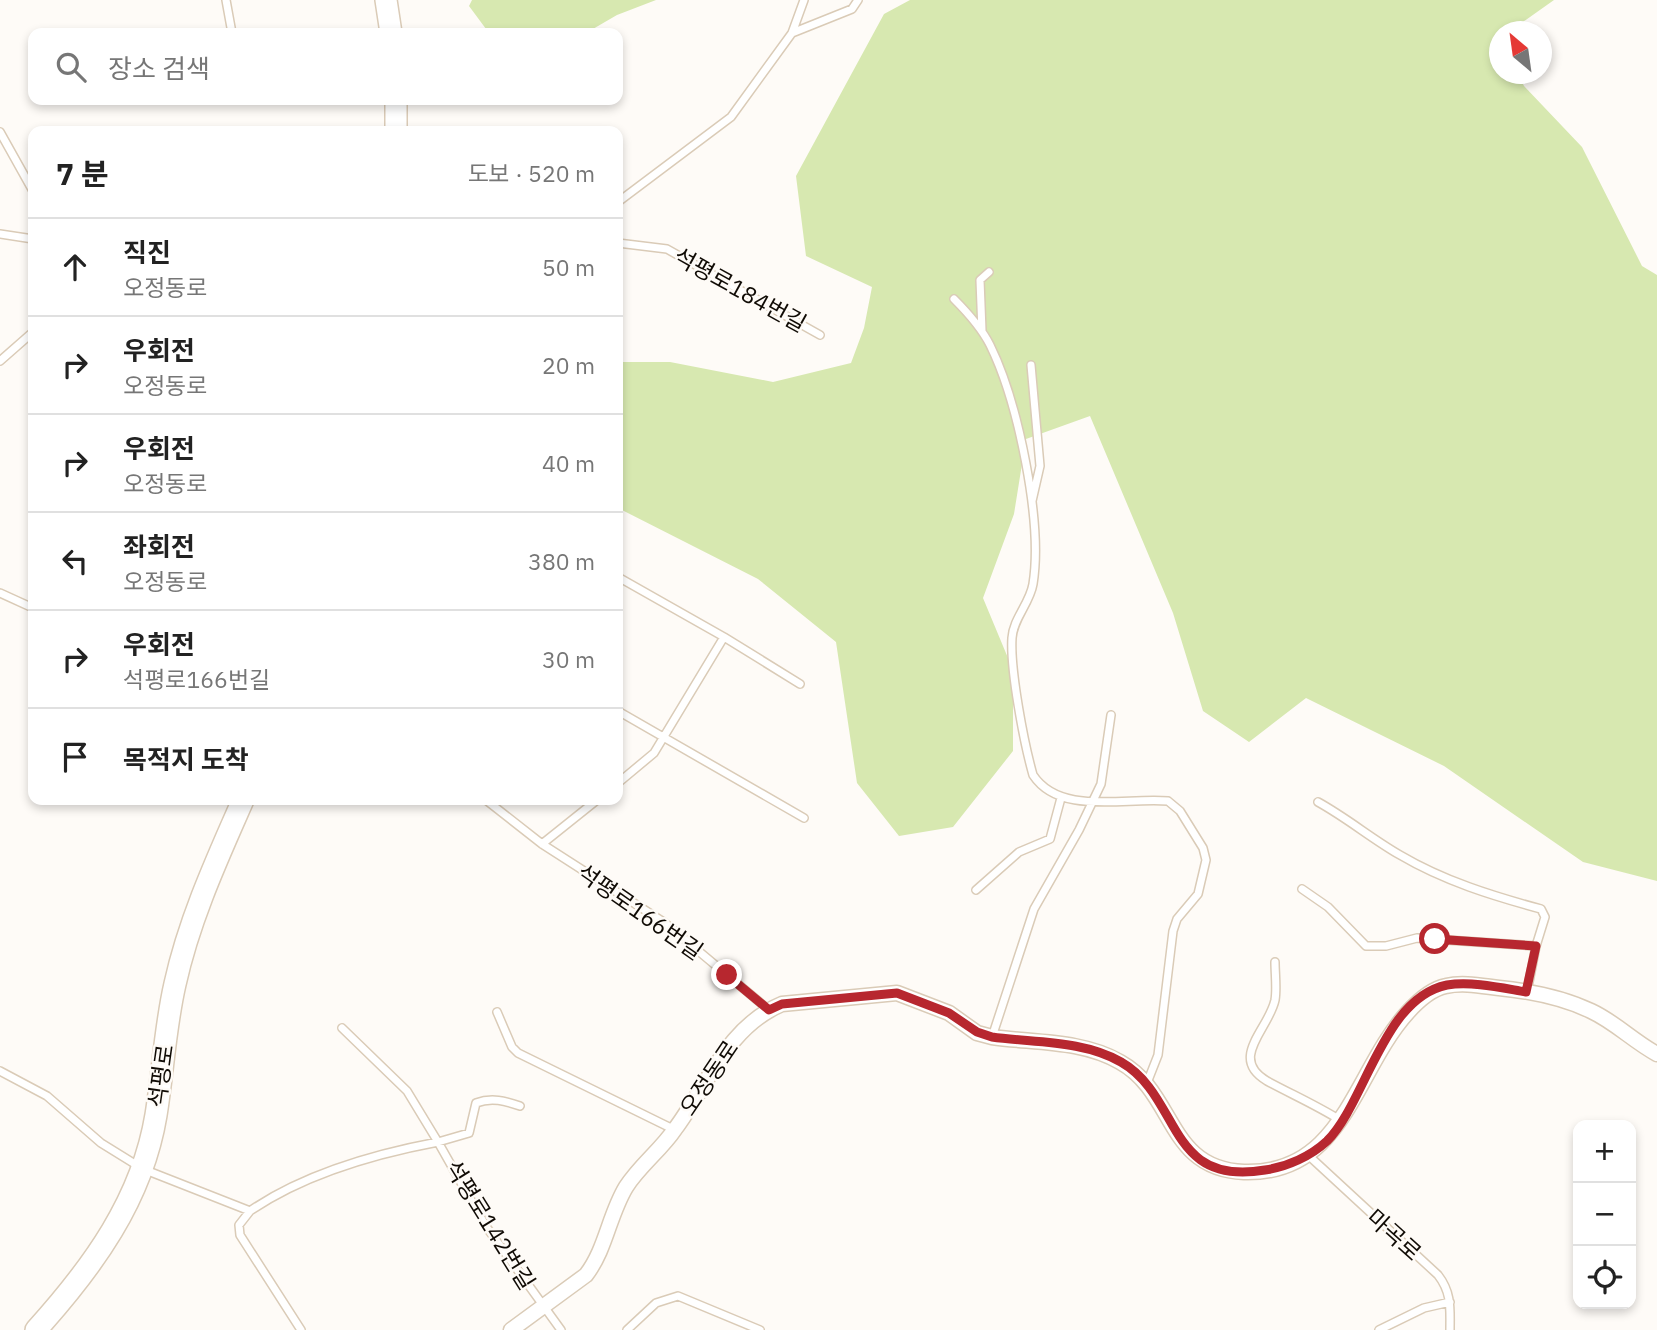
<!DOCTYPE html>
<html lang="ko">
<head>
<meta charset="utf-8">
<style>
	body { margin:0; font-family:"IBM Plex Sans","Noto Sans KR",sans-serif; background:#f6f6f6; color:#222 }
	.controls { position:absolute; right:21px; bottom:21px; display:grid; overflow:hidden; border-radius:14px; box-shadow:0 4px 10px #0003 }
	.controls button { width:63px; height:63px; display:grid; place-items:center; padding:0; border:0; border-bottom:2px solid #e0e0e0; background:#fff; color:#222; font:35px sans-serif }
	.compass { position:absolute; left:1489px; top:21px; width:63px; height:63px; border-radius:50%; background:#fff; box-shadow:0 4px 10px #0003; rotate:331deg }
	.stop { position:absolute; width:21px; height:21px; margin:-16px; border:5px solid #b7272f; border-radius:50%; background:#fff }
	.stop.end { background:#b7272f; border-color:#fff; box-shadow:0 2px 7px #0008 }
	.list { margin:0; padding:0; list-style:none }
	h2 { display:flex; justify-content:space-between; align-items:center; height:91px; margin:0; padding:0 28px; font-size:30px }
	h2 small { font-size:23px; font-weight:400; color:#767676 }
	.list li { display:grid; grid-template-columns:46px 1fr auto; gap:21px; align-items:center; box-sizing:border-box; height:98px; padding:0 28px; border-top:2px solid #e0e0e0 }
	.list b { display:block; font-size:26px; white-space:nowrap }
	.list p { margin:0; font-size:23px; white-space:nowrap; color:#767676 }
	.list em { font-size:23px; font-style:normal; color:#767676 }
	.icon { flex:none; width:38px; height:38px; fill:none; stroke:currentColor; stroke-width:2; stroke-linecap:round; stroke-linejoin:round }
	.map { position:relative; flex:none; width:1657px; height:1330px; overflow:hidden }
	.search { position:absolute; background:#fff; box-shadow:0 4px 10px #0003; left:28px; top:28px; width:595px; height:77px; display:flex; align-items:center; gap:18px; box-sizing:border-box; padding:0 24px; border-radius:14px; color:#767676; font-size:26px }
	.panel { position:absolute; background:#fff; box-shadow:0 4px 10px #0003; left:28px; top:126px; width:595px; height:679px; border-radius:14px }
	.map>svg:first-child { display:block }
	.green { fill:#d7e8b0 }
	.lines { fill:none; stroke-linecap:round; stroke-linejoin:round }
	.lane-casing { stroke:#dacbb7; stroke-width:10 }
	.street-casing { stroke:#dacbb7; stroke-width:17 }
	.secondary-casing { stroke:#dacbb7; stroke-width:24 }
	.lane { stroke:#fff; stroke-width:7 }
	.street { stroke:#fff; stroke-width:14 }
	.secondary { stroke:#fff; stroke-width:21 }
	.route { stroke:#b7272f; stroke-width:9 }
	.labels { text-anchor:middle; stroke-width:5; stroke-linejoin:round; paint-order:stroke }
	.street-label { font-size:23px; fill:#100b05; stroke:#fefbf7 }
</style>
</head>
<body>
<div class="map">
<svg width="1657" height="1330" viewBox="0 0 1657 1330">
	<rect width="100%" height="100%" fill="#fefbf7"/>
	<path class="green" d="M 472,0 L 656,0 L 617,15 L 586,33 L 489,33 L 469,6 Z
		M 910,0 L 1554,0 L 1510,31 L 1500,32 L 1500,74 L 1518,74 L 1524,86 L 1582,147 L 1642,266 L 1657,275 L 1657,881 L 1583,862 L 1444,766 L 1306,698 L 1249,742 L 1203,711 L 1173,613 L 1090,416 L 1026,439 L 1014,514 L 983,598 L 1013,670 L 1013,751 L 953,827 L 899,836 L 857,783 L 836,642 L 758,579 L 618,508 L 618,362 L 670,362 L 773,382 L 851,363 L 864,328 L 872,287 L 806,256 L 796,176 L 884,14 Z"/>
	<g class="lines">
		<g class="lane-casing">
			<path id="lane" d="M 226,0 L 232,33
				M 792,33 L 852,9 L 858,0
				M 0,132 L 33,191
				M 618,202 L 731,117 L 792,33 L 804,0
				M 0,234 L 33,239
				M 618,243 L 667,249 L 820,335
				M 954,299 C 968,313 981,327 990,345 C 1018,402 1043,522 1033,584 C 1030,603 1013,619 1012,638 C 1010,670 1024,743 1033,775 C 1060,816 1125,797 1168,801 L 1180,811 L 1203,848 L 1206,860 L 1198,894 L 1177,919 L 1173,931 L 1158,1055 L 1147,1083
				M 982,331 L 980,280 L 989,272
				M 0,361 L 33,332
				M 1031,365 L 1040,466 L 1032,501
				M 618,577 L 724,637
				M 0,593 L 33,608
				M 618,711 L 804,818
				M 618,783 L 654,753 L 724,637 L 800,684
				M 486,800 L 542,844 L 665,923 L 769,1010
				M 1318,802 C 1347,818 1372,839 1400,855 C 1444,881 1493,896 1541,909 L 1545,917 L 1536,946
				M 542,844 L 597,800
				M 1302,889 L 1328,907 L 1366,946 L 1386,946 L 1417,938 L 1536,946 L 1527,992
				M 976,890 L 1019,852 L 1050,839 L 1061,798
				M 1275,962 C 1275,974 1277,989 1275,1000 C 1269,1029 1228,1058 1267,1081 C 1291,1094 1316,1105 1340,1120
				M 497,1012 L 512,1047 L 518,1053 L 675,1130
				M 342,1028 L 407,1091 L 438,1142 L 469,1133 L 476,1103 C 492,1097 505,1101 520,1106
				M 992,1037 L 1034,909 L 1079,830 L 1101,784 L 1111,715
				M 0,1071 L 47,1096 L 101,1143 L 143,1169 L 250,1211 C 304,1174 374,1154 438,1142 L 485,1225 L 561,1330
				M 1308,1155 L 1438,1275 C 1452,1293 1450,1309 1450,1330
				M 250,1211 L 239,1225 L 240,1235 L 301,1330
				M 627,1330 L 656,1303 L 678,1296 L 760,1330
				M 1379,1330 L 1424,1308 L 1450,1302"/>
		</g>
		<g class="street-casing">
			<path id="street" d="M 511,1330 L 586,1275 C 606,1249 609,1215 626,1187 C 640,1165 661,1150 675,1129 C 708,1085 727,1027 782,1004 L 897,993 L 949,1013 L 977,1033 L 992,1037 C 1034,1043 1082,1040 1120,1062 C 1176,1093 1166,1169 1244,1172 C 1344,1175 1354,1071 1408,1012 C 1418,1001 1431,989 1446,986 C 1463,982 1482,986 1499,988 C 1529,991 1564,998 1591,1011 C 1615,1022 1633,1041 1657,1054"/>
		</g>
		<g class="secondary-casing">
			<path id="secondary" d="M 386,0 L 391,33
				M 396,100 L 396,131
				M 36,1330 C 92,1268 142,1200 156,1115 C 163,1072 165,1027 175,984 C 189,920 217,859 243,800"/>
		</g>
		<use href="#lane" class="lane"/>
		<use href="#street" class="street"/>
		<use href="#secondary" class="secondary"/>
	</g>
	<g class="lines">
		<path class="route" d="M 727,975 L 769,1010 L 782,1004 L 897,993 L 949,1013 L 977,1032 L 992,1037 C 1034,1043 1083,1040 1121,1062 C 1182,1097 1166,1187 1265,1170 C 1287,1167 1311,1156 1327,1141 C 1366,1102 1383,998 1447,985 C 1472,981 1502,988 1526,992 L 1536,946 L 1435,939"/>
	</g>
	<g class="labels">
		<g class="street-label">
			<text transform="translate(740 290) rotate(29)" y="8">석평로184번길</text>
			<text transform="translate(640 912) rotate(35)" y="8">석평로166번길</text>
			<text transform="translate(161 1076) rotate(-82)" y="8">석평로</text>
			<text transform="translate(709 1078) rotate(-56)" y="8">오정동로</text>
			<text transform="translate(490 1225) rotate(58)" y="8">석평로142번길</text>
			<text transform="translate(1394 1235) rotate(42)" y="8">마곡로</text>
		</g>
	</g>
</svg>
<div class="controls">
<button>+</button>
<button>−</button>
<button><svg class="icon" aria-label="locate" viewBox="0 0 24 24"><circle cx="12" cy="12" r="6"/><path d="M12 2v4M12 18v4M2 12h4M18 12h4"/></svg></button>
</div>
<svg class="compass" viewBox="-18 -18 36 36"><path d="M0-13l5 13h-10z" fill="#e53935"/><path d="M0 13l5-13h-10z" fill="#767676"/></svg>
<div class="stop" style="left:1435px;top:939px"></div>
<div class="stop end" style="left:727px;top:975px"></div>
<div class="search"><svg class="icon" aria-label="search" viewBox="0 0 24 24"><circle cx="10" cy="10" r="6"/><path d="M15 15l6 6"/></svg>장소 검색</div>
<section class="panel">
<h2>7 분<small>도보 · 520 m</small></h2>
<ul class="list">
<li><svg class="icon" aria-label="ahead" viewBox="0 0 24 24"><path d="M12 20V5M6 11l6-6 6 6"/></svg><div><b>직진</b><p>오정동로</p></div><em>50 m</em></li>
<li><svg class="icon" aria-label="right" viewBox="0 0 24 24"><path d="M7 20v-9h11M14 6l5 5-5 5"/></svg><div><b>우회전</b><p>오정동로</p></div><em>20 m</em></li>
<li><svg class="icon" aria-label="right" viewBox="0 0 24 24"><path d="M7 20v-9h11M14 6l5 5-5 5"/></svg><div><b>우회전</b><p>오정동로</p></div><em>40 m</em></li>
<li><svg class="icon" aria-label="left" viewBox="0 0 24 24"><path d="M17 20v-9H6M10 6l-5 5 5 5"/></svg><div><b>좌회전</b><p>오정동로</p></div><em>380 m</em></li>
<li><svg class="icon" aria-label="right" viewBox="0 0 24 24"><path d="M7 20v-9h11M14 6l5 5-5 5"/></svg><div><b>우회전</b><p>석평로166번길</p></div><em>30 m</em></li>
<li><svg class="icon" aria-label="arrive" viewBox="0 0 24 24"><path d="M6 21V4h12l-3 4 3 4H6"/></svg><div><b>목적지 도착</b></div></li>
</ul>
</section>
</div>
</body>
</html>
